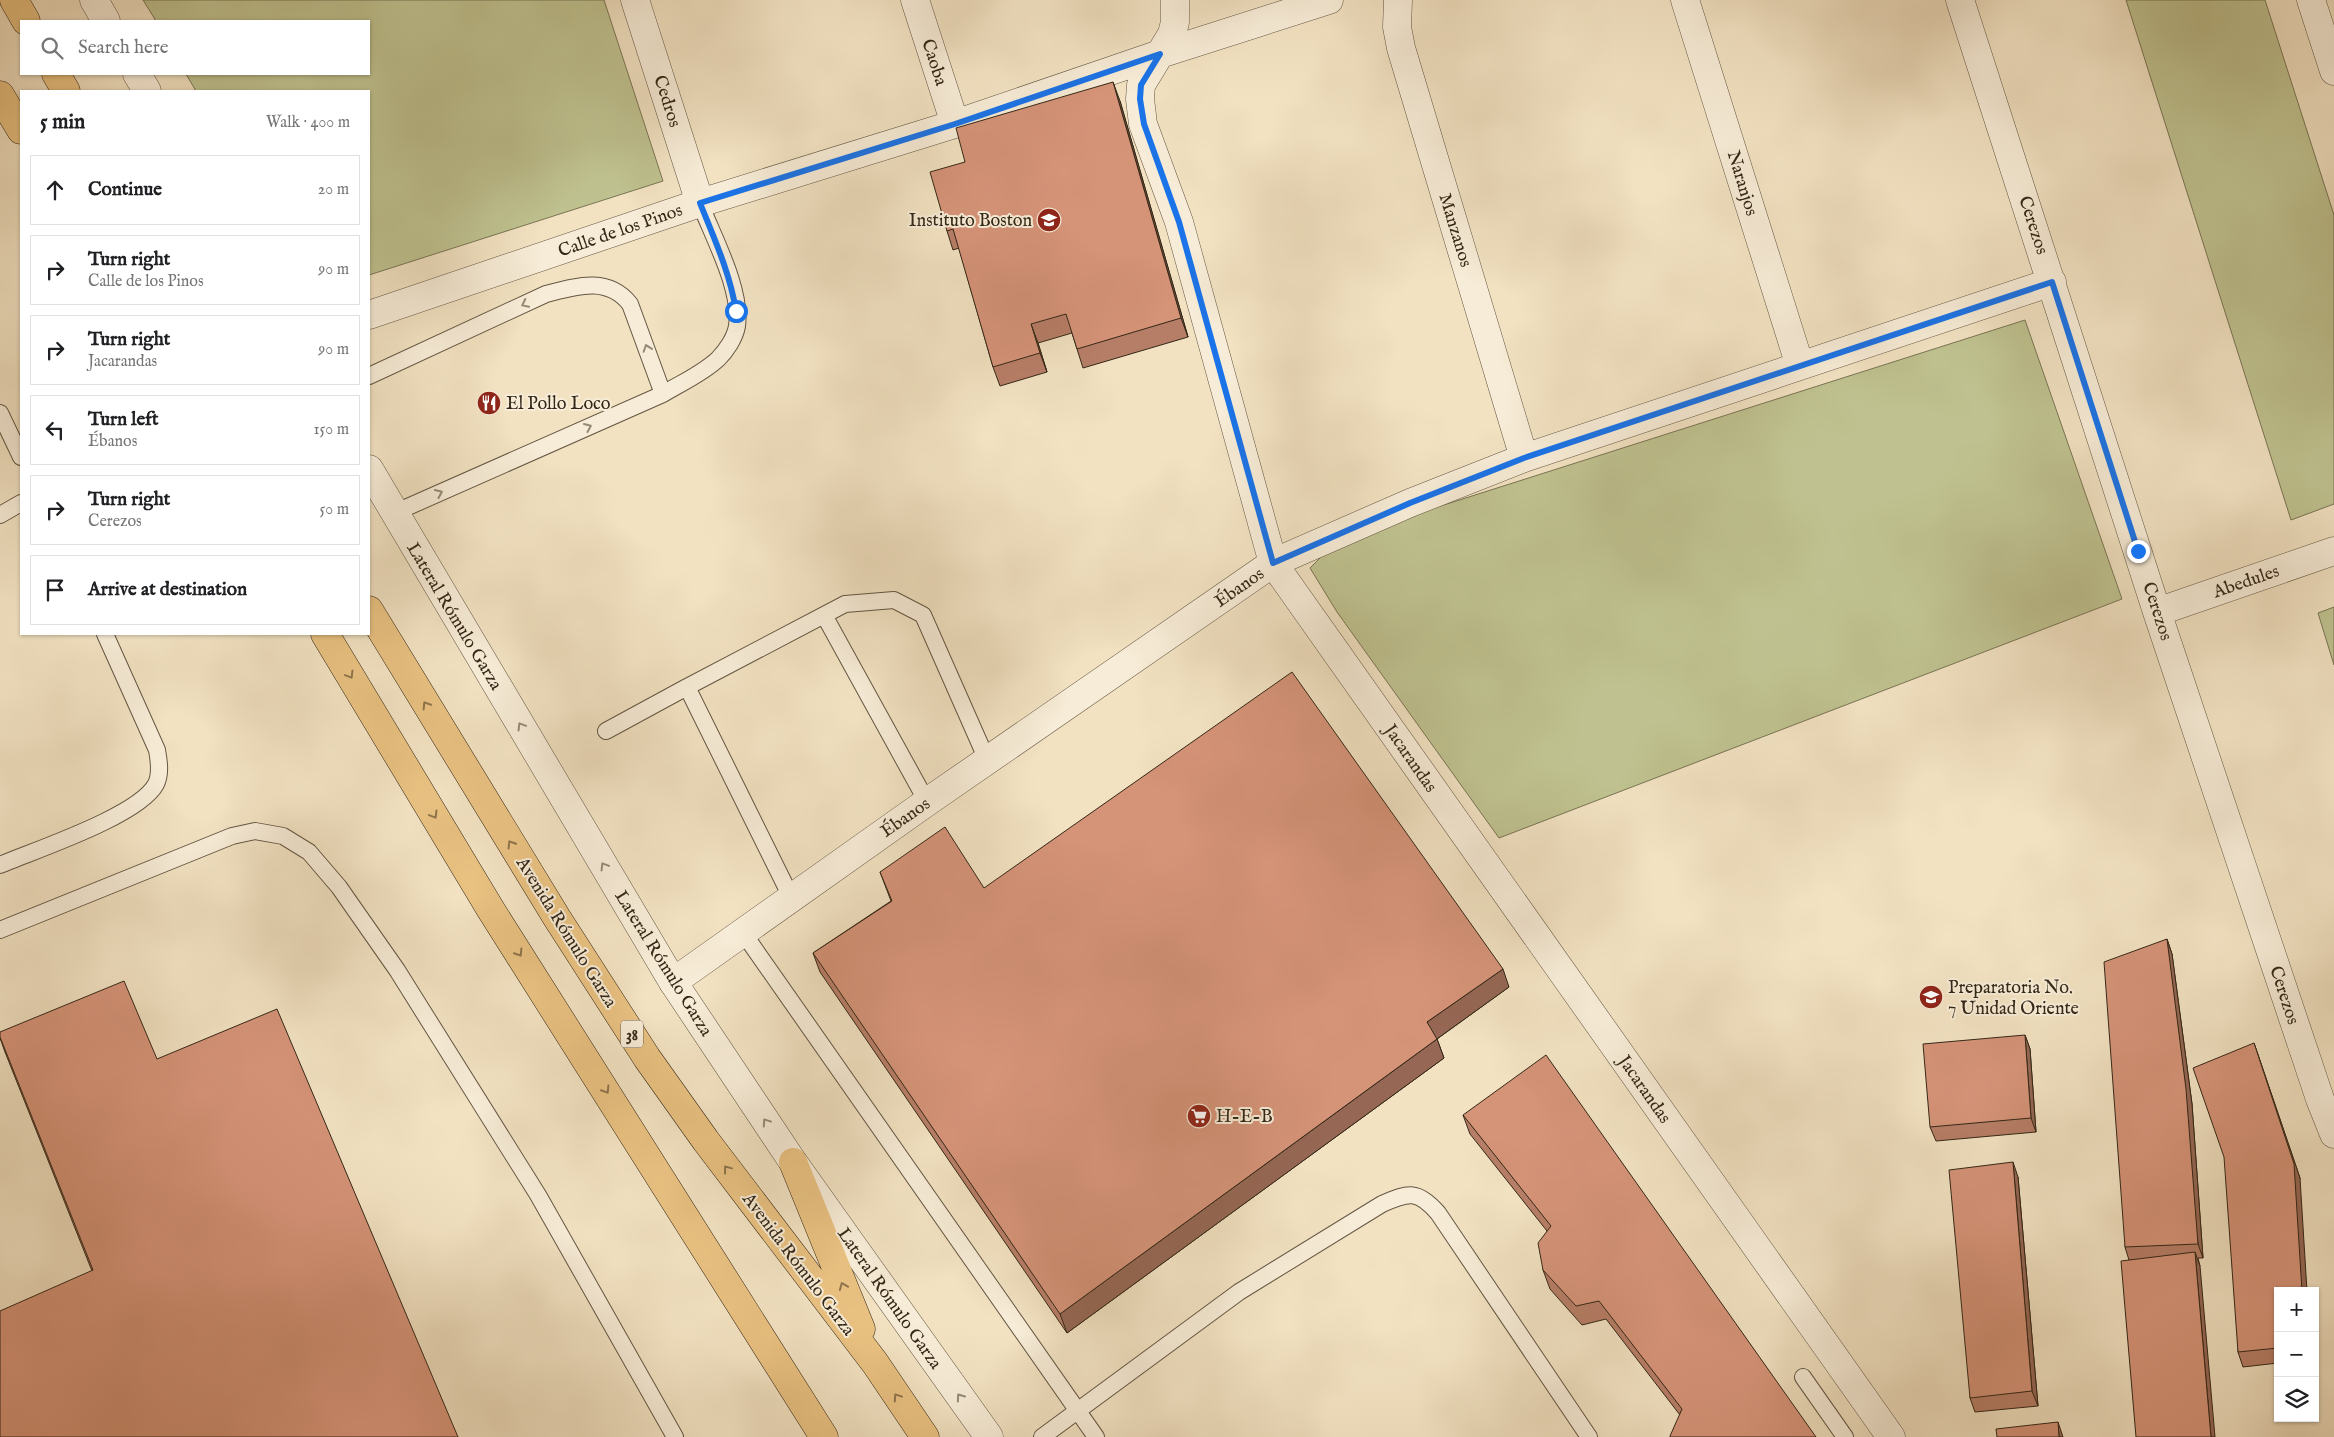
<!DOCTYPE html>
<html lang="en">
<head>
<meta charset="utf-8">
<style>
	body { margin:0; font-family:"IM FELL English",serif; background:#f2f2f2; color:#202124 }
	.controls { position:absolute; right:15px; bottom:15px; display:grid; overflow:hidden; border-radius:0px; box-shadow:0 1px 4px #0004 }
	.controls button { width:45px; height:45px; display:grid; place-items:center; padding:0; border:0; border-bottom:1px solid #e0e0e0; background:#fff; color:#202124; font:25px sans-serif }
	.stop { position:absolute; width:15px; height:15px; margin:-11px; border:4px solid #1a73e8; border-radius:50%; background:#fff }
	.stop.end { background:#1a73e8; border-color:#fff; box-shadow:0 1px 5px #0008 }
	.list { margin:0; padding:0; list-style:none }
	h2 { display:flex; justify-content:space-between; align-items:center; height:65px; margin:0; padding:0 20px; font-size:21px }
	h2 small { font-size:16px; font-weight:400; color:#757577 }
	.list li { display:grid; grid-template-columns:32px 1fr auto; gap:15px; align-items:center; box-sizing:border-box; height:70px; margin:0 10px 10px; padding:0 10px; border:1px solid #e0e0e0; border-radius:0px }
	.list b { display:block; font-size:19px; white-space:nowrap }
	.list p { margin:0; font-size:16px; white-space:nowrap; color:#757577 }
	.list em { font-size:16px; font-style:normal; color:#757577 }
	.icon { flex:none; width:28px; height:28px; fill:none; stroke:currentColor; stroke-width:2; stroke-linecap:round; stroke-linejoin:round }
	.map { position:relative; flex:none; width:2334px; height:1437px; overflow:hidden }
	.search { position:absolute; background:#fff; box-shadow:0 1px 4px #0004; left:20px; top:20px; width:350px; height:55px; display:flex; align-items:center; gap:12px; box-sizing:border-box; padding:0 18px; border-radius:0px; color:#757577; font-size:19px }
	.panel { position:absolute; background:#fff; box-shadow:0 1px 4px #0004; left:20px; top:90px; width:350px; height:545px; border-radius:0px }
	.map>svg:first-child { display:block }
	.green { fill:#bfc290; stroke:#797454 }
	.lines { fill:none; stroke-linecap:round; stroke-linejoin:round }
	.service-casing { stroke:#635642; stroke-width:18 }
	.minor-casing { stroke:#635642; stroke-width:29 }
	.tertiary-casing { stroke:#635642; stroke-width:29 }
	.primary-casing { stroke:#332717; stroke-width:29 }
	.service { stroke:#f7ecd7; stroke-width:16 }
	.minor { stroke:#f7ecd7; stroke-width:28 }
	.tertiary { stroke:#f7ecd7; stroke-width:28 }
	.primary { stroke:#e9c181; stroke-width:28 }
	.wall { fill:#b77e67; stroke:#332717 }
	.shaded-wall { fill:#956754; stroke:#332717 }
	.building { fill:#d59378; stroke:#332717 }
	.oneway { stroke:#958a77 }
	.oneway2 { stroke:#8e744c }
	.route { stroke:#1a73e8; stroke-width:6 }
	.labels { text-anchor:middle; stroke-width:4; stroke-linejoin:round; paint-order:stroke }
	.shield { fill:#f7ecd7; stroke:#6e6251; stroke-width:1 }
	.shield-label { font-size:16px; font-weight:bold; fill:#332717 }
	.street-label { font-size:18px; fill:#332717; stroke:#f7ecd7 }
	.poi-label { font-size:18px; fill:#332717; stroke:#f7ecd7; text-anchor:start }
</style>
</head>
<body>
<div class="map">
<svg width="2334" height="1437" viewBox="0 0 2334 1437">
	<rect width="100%" height="100%" fill="#f2e2c2"/>
	<filter id="stains"><feTurbulence type="fractalNoise" baseFrequency=".004" numOctaves="4"/><feColorMatrix values="0 0 0 0 .2 0 0 0 0 .09 0 0 0 0 .02 0 0 0 .5 -.17"/></filter>
	<radialGradient id="worn" r=".72"><stop offset=".6" stop-color="#630" stop-opacity="0"/><stop offset="1" stop-color="#630" stop-opacity=".3"/></radialGradient>
	<path class="green" d="M 143,0 L 604,0 L 663,181 L 369,275 L 369,91 L 196,91 L 186,74 L 369,74 L 369,21 L 156,21 Z
		M 2126,0 L 2265,0 L 2334,215 L 2334,504 L 2291,520 Z
		M 2025,320 L 2122,599 L 1499,838 L 1337,612 L 1310,568 L 1340,538 Z
		M 2334,607 L 2334,665 L 2318,613 Z"/>
	<g class="lines">
		<g class="service-casing">
			<path id="service" d="M 369,376 L 546,294 C 577,286 608,276 630,304 L 663,394
				M 0,413 L 21,457
				M 394,513 L 663,394 C 681,383 702,374 718,359 C 726,351 735,338 737,326 C 742,289 713,237 700,203
				M 0,515 L 21,503
				M 824,615 L 927,802
				M 606,731 L 687,687
				M 0,865 C 35,850 139,816 156,784 C 161,774 159,761 157,750 L 105,634
				M 791,897 L 687,687 L 845,604 L 894,600 L 923,615 L 987,760
				M 0,930 L 232,836 L 255,831 L 283,836 L 309,852 L 339,887 L 397,970 L 538,1195 L 675,1437
				M 742,931 L 1096,1437
				M 1803,1377 L 1845,1437
				M 1042,1437 L 1239,1292 L 1382,1204 C 1409,1192 1418,1190 1438,1213 L 1589,1437"/>
		</g>
		<g class="minor-casing">
			<path id="minor" d="M 635,0 L 700,203
				M 915,0 L 955,124
				M 1175,0 L 1175,22 L 1172,34 L 1141,85 L 1140,99 L 1143,124 L 1179,222 L 1273,563 L 1891,1437
				M 1398,0 L 1397,27 L 1401,48 L 1524,458
				M 1685,0 L 1800,366
				M 1960,0 L 2157,612 L 2320,1099 L 2334,1134
				M 369,315 L 700,203 L 955,124 L 1160,54 L 1329,0
				M 2157,612 L 2334,551
				M 673,982 L 927,802 L 1273,563 L 1410,503 L 1524,458 L 2052,282"/>
		</g>
		<g class="tertiary-casing">
			<path id="tertiary" d="M 94,0 L 106,21
				M 2311,0 L 2334,71
				M 137,74 L 147,91
				M 369,469 L 673,982 L 793,1162 L 989,1437"/>
		</g>
		<g class="primary-casing">
			<path id="primary" d="M 14,0 L 26,21
				M 56,74 L 66,91
				M 0,95 L 21,130
				M 369,610 L 557,918 L 647,1058 L 706,1141 L 875,1363 L 925,1437
				M 325,634 L 491,910 L 824,1437
				M 793,1162 L 861,1329"/>
		</g>
		<use href="#service" class="service"/>
		<use href="#minor" class="minor"/>
		<use href="#tertiary" class="tertiary"/>
		<use href="#primary" class="primary"/>
	</g>
	<path class="wall" d="M 1120,101 L 1188,337 L 1083,368 L 1072,333 L 1038,343 L 1047,372 L 1000,386 L 993,367 L 959,248 L 953,250 L 947,231 L 965,162 Z
		M 880,872 L 984,888 L 1509,987 L 1437,1039 L 1444,1058 L 1067,1333 L 820,972 L 813,953 L 891,901 Z
		M 2167,939 L 2172,954 L 2192,1104 L 2203,1258 L 2198,1258 L 2200,1266 L 2129,1260 L 2125,1247 Z
		M 2025,1035 L 2030,1049 L 2036,1132 L 1936,1141 L 1930,1127 Z
		M 0,1038 L 157,1059 L 92,1271 L 5,1052 Z
		M 2254,1043 L 2300,1178 L 2278,1291 L 2278,1363 L 2243,1367 L 2238,1352 Z
		M 1463,1115 L 1816,1437 L 1680,1415 L 1606,1319 L 1582,1325 L 1550,1289 L 1543,1270 L 1547,1231 L 1470,1134 Z
		M 2018,1177 L 2038,1406 L 1975,1412 L 1970,1398 Z"/>
	<path class="shaded-wall" d="M 1113,82 L 1120,101 L 1188,337 L 1181,318 Z
		M 1031,324 L 1038,343 L 1047,372 L 1040,353 Z
		M 2167,939 L 2172,954 L 2192,1104 L 2203,1258 L 2198,1244 Z
		M 1503,969 L 1509,987 L 1434,1041 L 1427,1022 Z
		M 2025,1035 L 2030,1049 L 2036,1132 L 2031,1118 Z
		M 1437,1039 L 1444,1058 L 1067,1333 L 1060,1314 Z
		M 2254,1043 L 2300,1178 L 2307,1291 L 2302,1291 Z
		M 2013,1162 L 2018,1177 L 2038,1406 L 2032,1391 Z
		M 2195,1252 L 2200,1266 L 2215,1437 L 2211,1437 Z
		M 2058,1422 L 2063,1437 L 2059,1437 Z"/>
	<path class="building" d="M 1113,82 L 1181,318 L 1077,349 L 1066,314 L 1031,324 L 1040,353 L 993,367 L 953,229 L 947,231 L 930,172 L 965,162 L 956,128 Z
		M 1292,672 L 1503,969 L 1427,1022 L 1437,1039 L 1060,1314 L 813,953 L 892,901 L 880,872 L 945,827 L 984,888 Z
		M 2167,939 L 2186,1089 L 2198,1244 L 2125,1247 L 2104,962 Z
		M 124,981 L 157,1059 L 277,1009 L 458,1437 L 0,1437 L 0,1311 L 93,1270 L 0,1037 L 0,1032 Z
		M 2025,1035 L 2031,1118 L 1930,1127 L 1923,1044 Z
		M 2254,1043 L 2294,1164 L 2302,1291 L 2278,1291 L 2278,1348 L 2238,1352 L 2224,1157 L 2193,1068 Z
		M 1546,1055 L 1816,1437 L 1670,1437 L 1670,1436 L 1682,1409 L 1599,1301 L 1576,1306 L 1543,1270 L 1538,1243 L 1551,1226 L 1463,1115 Z
		M 2013,1162 L 2032,1391 L 1970,1398 L 1949,1170 Z
		M 2195,1252 L 2211,1437 L 2136,1437 L 2121,1261 Z
		M 2058,1422 L 2059,1437 L 1997,1437 L 1996,1429 Z"/>
	<defs><path id="oneway-chevron" d="M-2-3.5L2.5 0L-2 3.5" fill="none" stroke-width="1.6" stroke-linecap="round" stroke-linejoin="round" transform="scale(1.25)"/></defs>
	<g class="oneway">
		<use href="#oneway-chevron" transform="translate(525 304) rotate(154)"/>
		<use href="#oneway-chevron" transform="translate(647 348) rotate(-109)"/>
		<use href="#oneway-chevron" transform="translate(588 427) rotate(-24)"/>
		<use href="#oneway-chevron" transform="translate(439 493) rotate(-24)"/>
		<use href="#oneway-chevron" transform="translate(521 726) rotate(-121)"/>
		<use href="#oneway-chevron" transform="translate(604 866) rotate(-121)"/>
		<use href="#oneway-chevron" transform="translate(766 1122) rotate(-124)"/>
		<use href="#oneway-chevron" transform="translate(960 1397) rotate(-125)"/>
	</g>
	<g class="oneway2">
		<use href="#oneway-chevron" transform="translate(350 675) rotate(59)"/>
		<use href="#oneway-chevron" transform="translate(426 705) rotate(-122)"/>
		<use href="#oneway-chevron" transform="translate(434 815) rotate(59)"/>
		<use href="#oneway-chevron" transform="translate(511 844) rotate(-122)"/>
		<use href="#oneway-chevron" transform="translate(519 953) rotate(58)"/>
		<use href="#oneway-chevron" transform="translate(606 1090) rotate(58)"/>
		<use href="#oneway-chevron" transform="translate(727 1169) rotate(-127)"/>
		<use href="#oneway-chevron" transform="translate(843 1286) rotate(-112)"/>
		<use href="#oneway-chevron" transform="translate(897 1397) rotate(-124)"/>
	</g>
	<g class="lines">
		<path class="route" d="M 736,311 C 730,273 714,238 700,203 L 955,124 L 1160,54 L 1141,85 L 1140,99 L 1144,124 L 1179,222 L 1273,563 L 1410,503 L 1524,458 L 2052,282 L 2138,551"/>
	</g>
	<defs>
		<g id="school-disc" transform="scale(1.25)"><circle r="9.5" fill="#8f2418" stroke="#f7ecd7"/><path d="M0-5L7-2L0 1L-7-2ZM-4 1L0 2.5L4 1V4Q0 6-4 4Z" fill="#fff"/></g>
		<g id="restaurant-disc" transform="scale(1.25)"><circle r="9.5" fill="#8f2418" stroke="#f7ecd7"/><path d="M-5-6h1v4h1v-4h1v4h1v-4h1v5L-1.5 .5V6h-2V.5L-5-1ZM5-6V6H3V1.5H1.5Q1.5-4 5-6Z" fill="#fff"/></g>
		<g id="supermarket-disc" transform="scale(1.25)"><circle r="9.5" fill="#8f2418" stroke="#f7ecd7"/><path d="M-6-5.5h2.5l.6 2H6L4.5 2H-2.5L-4.4-4H-6ZM-1.5 3.2a1.3 1.3 0 1 0 .1 0ZM3 3.2a1.3 1.3 0 1 0 .1 0Z" fill="#fff"/></g>
	</defs>
	<g fill-rule="evenodd">
		<use href="#school-disc" x="1049" y="220"/>
		<use href="#restaurant-disc" x="489" y="403"/>
		<use href="#school-disc" x="1931" y="997"/>
		<use href="#supermarket-disc" x="1199" y="1116"/>
	</g>
	<g class="labels">
		<rect class="shield" x="621" y="1020.5" width="22" height="27" rx="4"/>
		<g class="shield-label">
			<text x="632" y="1040">38</text>
		</g>
		<g class="street-label">
			<text transform="translate(935 62) rotate(72)" y="6">Caoba</text>
			<text transform="translate(668 101) rotate(72)" y="6">Cedros</text>
			<text transform="translate(1743 183) rotate(73)" y="6">Naranjos</text>
			<text transform="translate(2034 225) rotate(72)" y="6">Cerezos</text>
			<text transform="translate(620 230) rotate(-19)" y="6">Calle de los Pinos</text>
			<text transform="translate(1456 230) rotate(73)" y="6">Manzanos</text>
			<text transform="translate(2246 581) rotate(-19)" y="6">Abedules</text>
			<text transform="translate(1239 587) rotate(-35)" y="6">Ébanos</text>
			<text transform="translate(2158 611) rotate(72)" y="6">Cerezos</text>
			<text transform="translate(455 616) rotate(59)" y="6">Lateral Rómulo Garza</text>
			<text transform="translate(1411 758) rotate(55)" y="6">Jacarandas</text>
			<text transform="translate(905 817) rotate(-35)" y="6">Ébanos</text>
			<text transform="translate(567 932) rotate(58)" y="6">Avenida Rómulo Garza</text>
			<text transform="translate(664 963) rotate(58)" y="6">Lateral Rómulo Garza</text>
			<text transform="translate(2285 995) rotate(72)" y="6">Cerezos</text>
			<text transform="translate(1645 1089) rotate(55)" y="6">Jacarandas</text>
			<text transform="translate(799 1264) rotate(53)" y="6">Avenida Rómulo Garza</text>
			<text transform="translate(890 1298) rotate(55)" y="6">Lateral Rómulo Garza</text>
		</g>
		<g class="poi-label">
			<text x="1032" y="226" text-anchor="end">Instituto Boston</text>
			<text x="506" y="409">El Pollo Loco</text>
			<text x="1948" y="993">Preparatoria No.<tspan x="1948" dy="21">7 Unidad Oriente</tspan></text>
			<text x="1216" y="1122">H-E-B</text>
		</g>
	</g>
	<rect width="100%" height="100%" filter="url(#stains)"/>
	<rect width="100%" height="100%" fill="url(#worn)"/>
</svg>
<div class="controls">
<button>+</button>
<button>−</button>
<button><svg class="icon" aria-label="layers" viewBox="0 0 24 24"><path d="M12 4l9 5-9 5-9-5zM3 14l9 5 9-5"/></svg></button>
</div>
<div class="stop" style="left:736px;top:311px"></div>
<div class="stop end" style="left:2138px;top:551px"></div>
<div class="search"><svg class="icon" aria-label="search" viewBox="0 0 24 24"><circle cx="10" cy="10" r="6"/><path d="M15 15l6 6"/></svg>Search here</div>
<section class="panel">
<h2>5 min<small>Walk · 400 m</small></h2>
<ul class="list">
<li><svg class="icon" aria-label="ahead" viewBox="0 0 24 24"><path d="M12 20V5M6 11l6-6 6 6"/></svg><div><b>Continue</b></div><em>20 m</em></li>
<li><svg class="icon" aria-label="right" viewBox="0 0 24 24"><path d="M7 20v-9h11M14 6l5 5-5 5"/></svg><div><b>Turn right</b><p>Calle de los Pinos</p></div><em>90 m</em></li>
<li><svg class="icon" aria-label="right" viewBox="0 0 24 24"><path d="M7 20v-9h11M14 6l5 5-5 5"/></svg><div><b>Turn right</b><p>Jacarandas</p></div><em>90 m</em></li>
<li><svg class="icon" aria-label="left" viewBox="0 0 24 24"><path d="M17 20v-9H6M10 6l-5 5 5 5"/></svg><div><b>Turn left</b><p>Ébanos</p></div><em>150 m</em></li>
<li><svg class="icon" aria-label="right" viewBox="0 0 24 24"><path d="M7 20v-9h11M14 6l5 5-5 5"/></svg><div><b>Turn right</b><p>Cerezos</p></div><em>50 m</em></li>
<li><svg class="icon" aria-label="arrive" viewBox="0 0 24 24"><path d="M6 21V4h12l-3 4 3 4H6"/></svg><div><b>Arrive at destination</b></div></li>
</ul>
</section>
</div>
</body>
</html>
